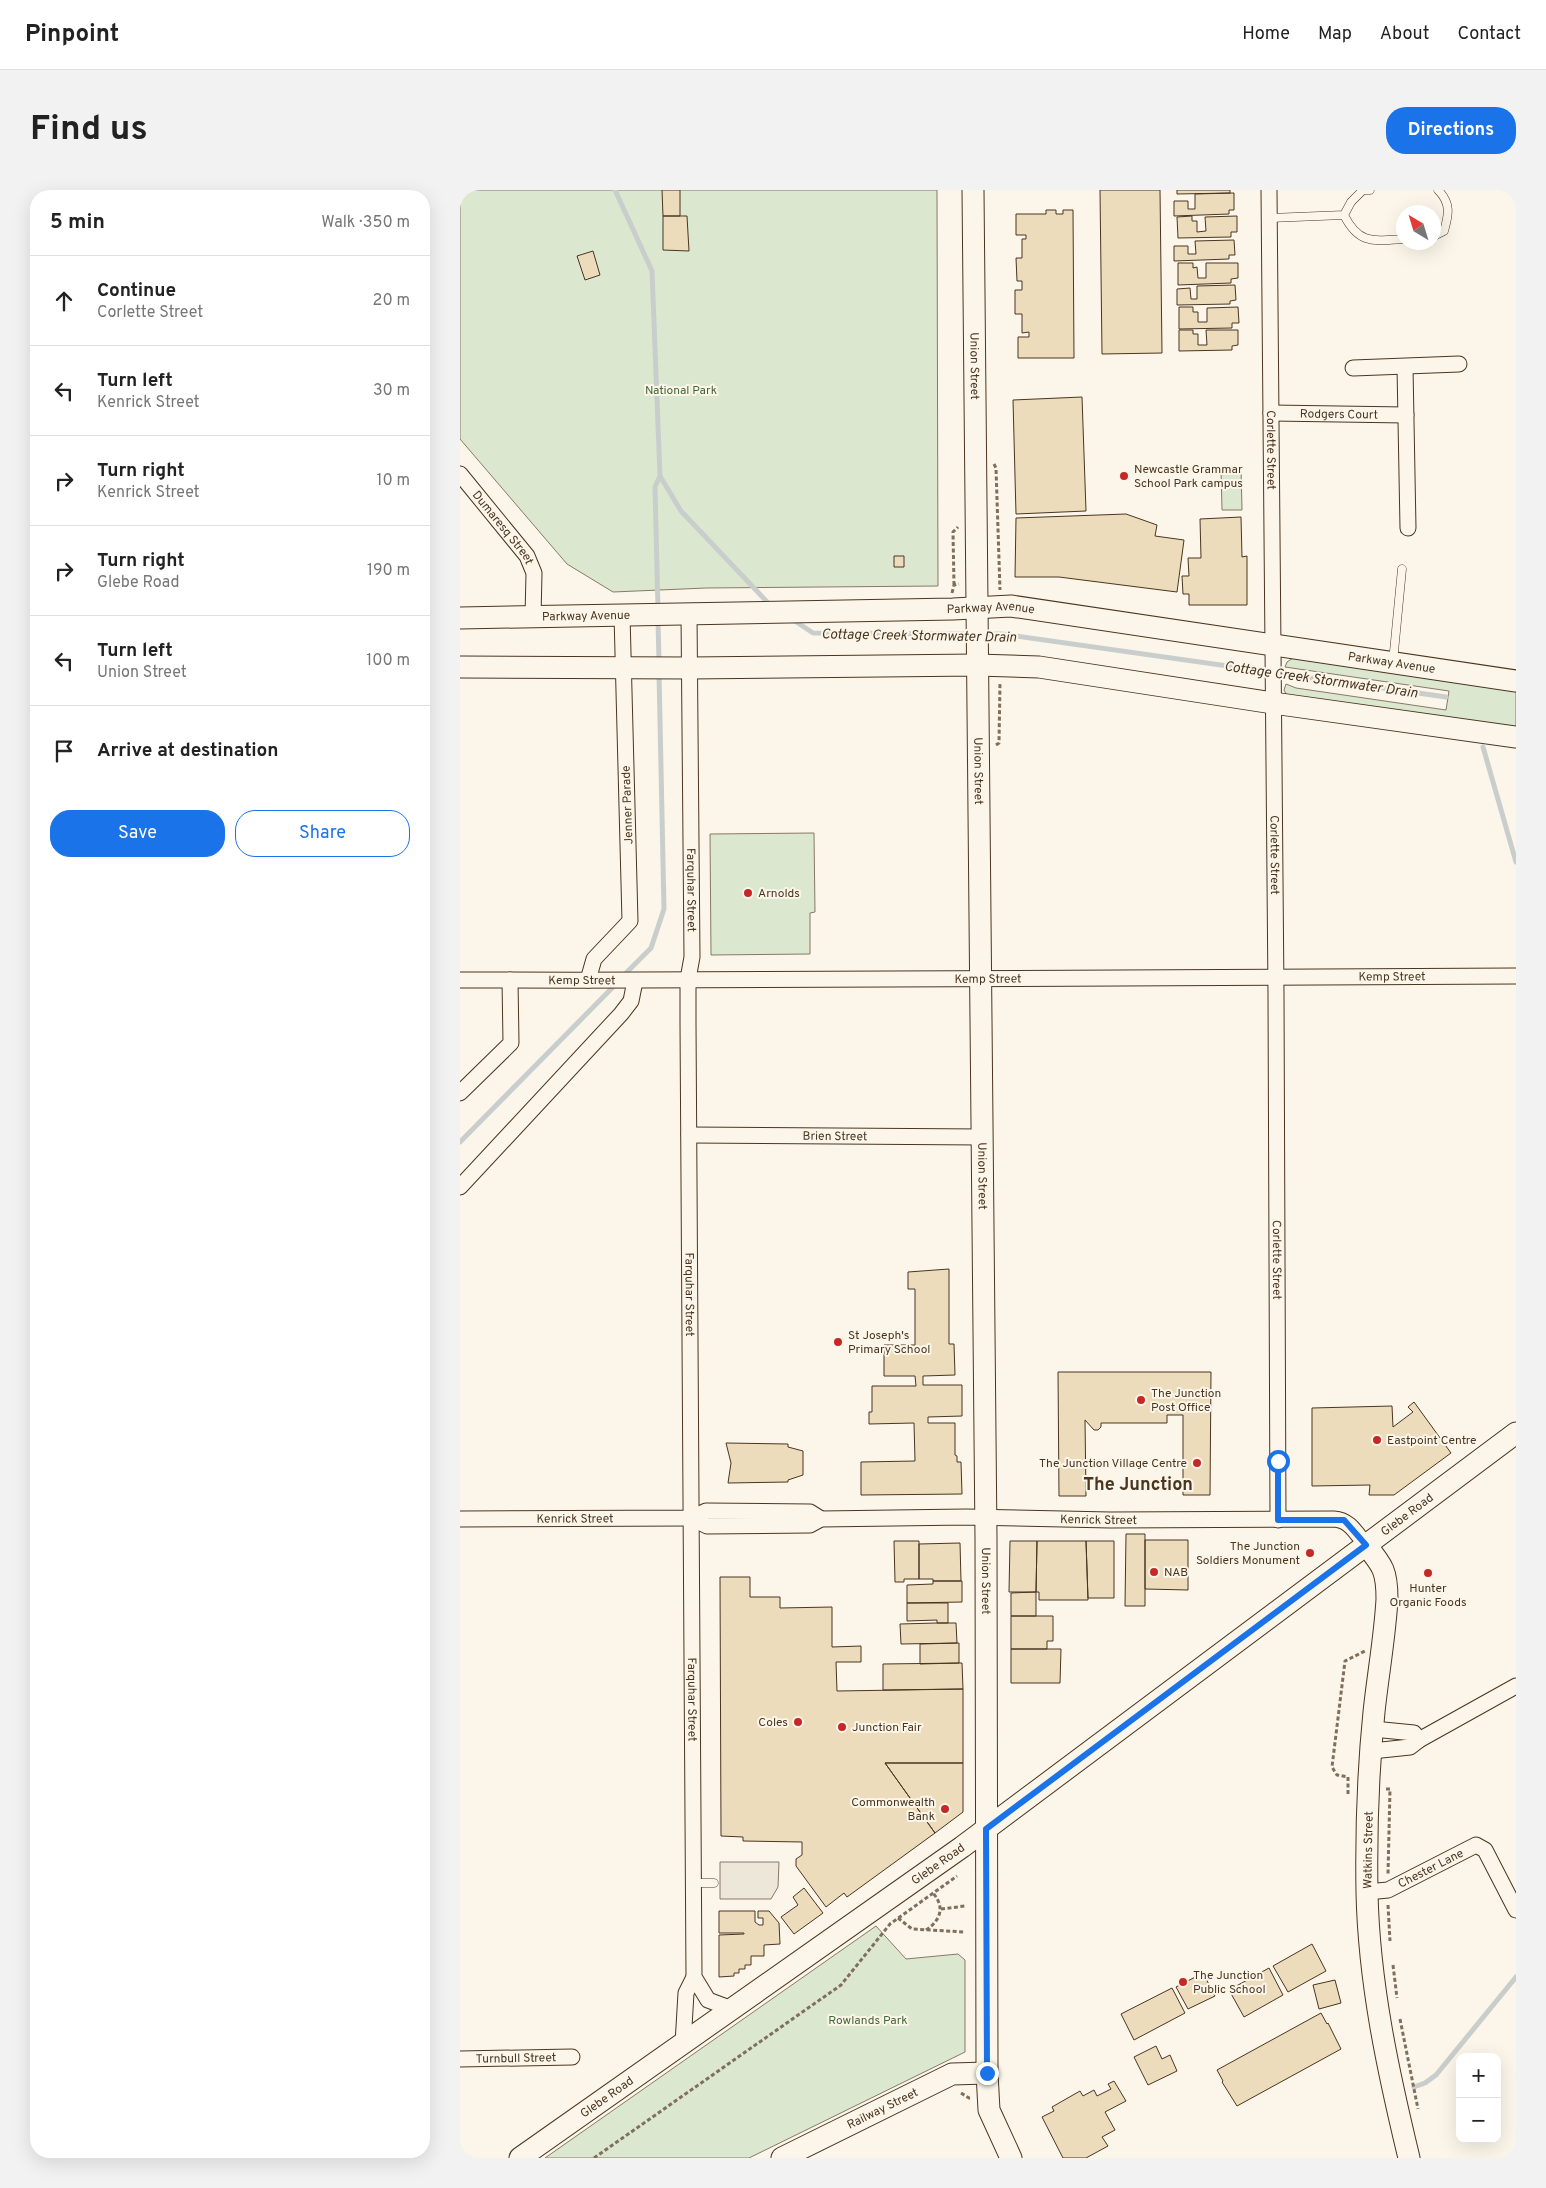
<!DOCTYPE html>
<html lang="en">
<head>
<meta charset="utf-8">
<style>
	body { margin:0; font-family:Overpass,sans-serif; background:#f2f2f2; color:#222 }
	.controls { position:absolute; right:15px; bottom:15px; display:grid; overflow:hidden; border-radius:10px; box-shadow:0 5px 20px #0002 }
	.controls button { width:45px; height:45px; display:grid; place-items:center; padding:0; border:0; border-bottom:1px solid #e0e0e0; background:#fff; color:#222; font:25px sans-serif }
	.compass { position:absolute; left:936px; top:15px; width:45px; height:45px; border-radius:50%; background:#fff; box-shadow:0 5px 20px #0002; rotate:322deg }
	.stop { position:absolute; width:15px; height:15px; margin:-11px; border:4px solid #1a73e8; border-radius:50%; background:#fff }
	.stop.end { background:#1a73e8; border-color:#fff; box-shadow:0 1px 5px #0008 }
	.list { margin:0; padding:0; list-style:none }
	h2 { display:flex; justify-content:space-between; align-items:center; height:65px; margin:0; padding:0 20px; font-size:21px }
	h2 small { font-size:16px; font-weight:400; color:#767676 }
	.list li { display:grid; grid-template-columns:32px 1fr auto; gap:15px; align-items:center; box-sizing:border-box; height:90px; padding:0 20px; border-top:1px solid #e0e0e0 }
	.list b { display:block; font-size:19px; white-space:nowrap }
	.list p { margin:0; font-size:16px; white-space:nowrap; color:#767676 }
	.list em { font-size:16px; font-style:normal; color:#767676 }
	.actions { display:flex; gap:10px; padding:15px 20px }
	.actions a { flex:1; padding:11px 0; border:1px solid #1a73e8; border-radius:20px; text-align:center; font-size:18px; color:#1a73e8 }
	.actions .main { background:#1a73e8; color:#fff }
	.icon { flex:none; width:28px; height:28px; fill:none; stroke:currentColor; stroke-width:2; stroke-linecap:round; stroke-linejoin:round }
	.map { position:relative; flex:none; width:1056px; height:1968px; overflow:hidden; border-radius:20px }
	header { display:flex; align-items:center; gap:30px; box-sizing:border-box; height:70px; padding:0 25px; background:#fff; border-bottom:1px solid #e0e0e0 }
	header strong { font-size:24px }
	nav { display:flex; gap:28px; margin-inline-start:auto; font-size:18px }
	.intro { display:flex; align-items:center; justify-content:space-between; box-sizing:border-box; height:120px; padding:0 30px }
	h1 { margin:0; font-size:35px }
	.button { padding:12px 22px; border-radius:20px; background:#1a73e8; color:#fff; font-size:18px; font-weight:700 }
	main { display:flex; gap:30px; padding:0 30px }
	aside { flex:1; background:#fff; border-radius:20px; box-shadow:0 5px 20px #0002 }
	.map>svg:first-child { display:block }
	.green { fill:#dce7d0; stroke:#887966 }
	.parking { fill:#ede7d9; stroke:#887966 }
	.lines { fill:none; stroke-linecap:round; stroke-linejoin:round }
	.stream { stroke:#c9cecd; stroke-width:5 }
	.building { fill:#ecdcbc; stroke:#4a3520 }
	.lane-casing { stroke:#4a3520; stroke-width:9 }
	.street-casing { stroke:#4a3520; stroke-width:17 }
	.secondary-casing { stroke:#4a3520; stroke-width:23 }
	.path { stroke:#7f6f5c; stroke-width:3; stroke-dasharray:4 2.5; stroke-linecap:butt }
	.lane { stroke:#fbf6e9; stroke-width:8 }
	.street { stroke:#fbf6e9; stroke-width:15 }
	.secondary { stroke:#fbf6e9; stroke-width:21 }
	.route { stroke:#1a73e8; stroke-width:6 }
	.poi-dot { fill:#c62828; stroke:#fbf6e9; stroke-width:2 }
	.labels { text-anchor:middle; stroke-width:4; stroke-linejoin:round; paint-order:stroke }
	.street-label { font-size:12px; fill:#4a3520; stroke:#fbf6e9 }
	.park-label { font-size:12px; fill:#436837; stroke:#fbf6e9 }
	.poi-label { font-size:12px; fill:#4a3520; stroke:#fbf6e9; text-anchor:start }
	.water-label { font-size:14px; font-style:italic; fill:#4a3520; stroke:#fbf6e9 }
	.district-label { font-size:18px; font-weight:bold; fill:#4a3520; stroke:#fbf6e9 }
</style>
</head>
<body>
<header>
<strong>Pinpoint</strong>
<nav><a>Home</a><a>Map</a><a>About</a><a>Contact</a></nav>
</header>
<div class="intro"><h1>Find us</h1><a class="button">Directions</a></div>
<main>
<aside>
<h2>5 min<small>Walk · 350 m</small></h2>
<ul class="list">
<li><svg class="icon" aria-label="ahead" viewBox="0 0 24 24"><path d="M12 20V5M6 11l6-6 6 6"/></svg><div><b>Continue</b><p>Corlette Street</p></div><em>20 m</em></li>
<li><svg class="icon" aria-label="left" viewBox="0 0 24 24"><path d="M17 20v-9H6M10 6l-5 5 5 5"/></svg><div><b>Turn left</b><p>Kenrick Street</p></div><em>30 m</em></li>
<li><svg class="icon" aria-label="right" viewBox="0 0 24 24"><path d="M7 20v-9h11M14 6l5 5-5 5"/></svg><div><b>Turn right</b><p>Kenrick Street</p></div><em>10 m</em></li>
<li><svg class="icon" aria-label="right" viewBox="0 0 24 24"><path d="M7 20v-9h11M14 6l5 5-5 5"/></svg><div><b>Turn right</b><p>Glebe Road</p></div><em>190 m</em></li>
<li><svg class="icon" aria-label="left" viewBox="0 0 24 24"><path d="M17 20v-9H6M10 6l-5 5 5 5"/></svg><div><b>Turn left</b><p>Union Street</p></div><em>100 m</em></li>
<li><svg class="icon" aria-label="arrive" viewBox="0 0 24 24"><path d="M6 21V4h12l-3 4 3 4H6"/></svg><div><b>Arrive at destination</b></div></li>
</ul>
<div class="actions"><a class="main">Save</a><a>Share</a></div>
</aside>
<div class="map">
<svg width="1056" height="1968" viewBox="0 0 1056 1968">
	<rect width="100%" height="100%" fill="#fbf6e9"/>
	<path class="green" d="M 0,0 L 477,0 L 478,396 L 246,398 L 153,402 L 107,374 L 0,249 Z
		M 781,278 L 782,320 L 762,320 L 761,279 Z
		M 833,468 L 1056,501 L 1056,537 L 827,506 L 824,500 L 826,494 L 836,498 L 986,520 L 989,501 L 825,477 L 827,472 Z
		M 354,643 L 355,722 L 350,723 L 350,764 L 251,765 L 250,644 Z
		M 416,1736 L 446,1769 L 498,1764 L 505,1770 L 505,1862 L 289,1968 L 85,1968 Z"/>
	<path class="parking" d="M 260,1672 L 319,1672 L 318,1697 L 311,1709 L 260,1709 Z"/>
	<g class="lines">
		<path class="stream" d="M 155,0 L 192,81 L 200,286 L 221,321 L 310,415
			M 198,419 L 195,297 L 200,286
			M 332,429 L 353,443 L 511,444
			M 198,430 L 199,472
			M 522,444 L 542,444 L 986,507
			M 1023,557 L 1056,672
			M 163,786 L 191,758 L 204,719 L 199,483
			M 0,952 L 156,794
			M 954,1897 L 965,1893 L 976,1885 L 1056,1787"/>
	</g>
	<path class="building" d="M 202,0 L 220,0 L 220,26 L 203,26 Z
		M 640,0 L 700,0 L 702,163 L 642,164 Z
		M 717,0 L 770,0 L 770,3 L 717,4 Z
		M 774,3 L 774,20 L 769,20 L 769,24 L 714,26 L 714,11 L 728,11 L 728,19 L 735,19 L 735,4 Z
		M 586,20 L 596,20 L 596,24 L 603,24 L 603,20 L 613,20 L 614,168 L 558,168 L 558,147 L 569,147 L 569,142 L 562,143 L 562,124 L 555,124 L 555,100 L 562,100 L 562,91 L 557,91 L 556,68 L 562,68 L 562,49 L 566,49 L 566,45 L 556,45 L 556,24 L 586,24 Z
		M 203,26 L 227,26 L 229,61 L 203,60 Z
		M 732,26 L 732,31 L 737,31 L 737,42 L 746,41 L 745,27 L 777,26 L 777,42 L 771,42 L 771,47 L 718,48 L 717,27 Z
		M 774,50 L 775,65 L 769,65 L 769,69 L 714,71 L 714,56 L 728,56 L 728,64 L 736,64 L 735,51 Z
		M 133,61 L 140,85 L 125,90 L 117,66 Z
		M 718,73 L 733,73 L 733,78 L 737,77 L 738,88 L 746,88 L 746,73 L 778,73 L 778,88 L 771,89 L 771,93 L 718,95 Z
		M 775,95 L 776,110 L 770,111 L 770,114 L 717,115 L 717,99 L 730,98 L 731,109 L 737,109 L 737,96 Z
		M 719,117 L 733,117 L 733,122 L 738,122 L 738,132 L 747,132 L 747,118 L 778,117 L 779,133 L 772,133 L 772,138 L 719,139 Z
		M 719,140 L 733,140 L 733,144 L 738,144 L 738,155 L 747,155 L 746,140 L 778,140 L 778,155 L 772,156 L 772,160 L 719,161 Z
		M 622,207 L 626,321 L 556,324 L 553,210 Z
		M 666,324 L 697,335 L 695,346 L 724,350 L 717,402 L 599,387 L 555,387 L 556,328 Z
		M 781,327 L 782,367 L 787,366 L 787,415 L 729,415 L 729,404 L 723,404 L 722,386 L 729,386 L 728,368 L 741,368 L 740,329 Z
		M 434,366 L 444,366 L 444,377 L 434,377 Z
		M 489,1079 L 489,1154 L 494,1154 L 495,1185 L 463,1186 L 463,1195 L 502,1195 L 502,1226 L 468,1227 L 468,1233 L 495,1233 L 495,1265 L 497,1266 L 497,1272 L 501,1272 L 502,1304 L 401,1305 L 401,1272 L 455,1271 L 454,1233 L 409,1234 L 409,1222 L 412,1222 L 412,1196 L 456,1196 L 455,1186 L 424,1186 L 424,1155 L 455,1155 L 455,1099 L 448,1099 L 448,1082 Z
		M 598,1182 L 751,1182 L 750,1305 L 723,1305 L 723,1225 L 707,1225 L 707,1233 L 641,1233 L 641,1237 L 638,1240 L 634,1240 L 625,1230 L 626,1306 L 599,1306 Z
		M 954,1212 L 991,1263 L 934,1305 L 909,1305 L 910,1295 L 852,1296 L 852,1218 L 932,1216 L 933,1237 L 953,1222 L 948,1217 Z
		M 266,1253 L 328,1254 L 328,1257 L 343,1261 L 343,1285 L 328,1290 L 328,1292 L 268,1293 L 271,1273 Z
		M 666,1344 L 685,1344 L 685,1416 L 665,1416 Z
		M 685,1350 L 728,1350 L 728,1400 L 685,1399 Z
		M 434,1351 L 459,1351 L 459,1389 L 444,1389 L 444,1392 L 435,1392 Z
		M 550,1351 L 577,1351 L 576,1402 L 549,1402 Z
		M 577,1351 L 626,1351 L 628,1410 L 579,1410 L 579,1402 L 576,1402 Z
		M 626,1351 L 654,1351 L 654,1408 L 628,1408 Z
		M 500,1353 L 501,1391 L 473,1391 L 473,1389 L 459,1389 L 459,1354 Z
		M 260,1387 L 290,1387 L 290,1407 L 320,1407 L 320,1418 L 372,1417 L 372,1457 L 401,1456 L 401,1472 L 376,1472 L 377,1501 L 503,1499 L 503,1573 L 425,1573 L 475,1643 L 387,1707 L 384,1703 L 366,1717 L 336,1676 L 336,1669 L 342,1665 L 342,1652 L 283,1651 L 283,1647 L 261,1646 Z
		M 473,1391 L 502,1391 L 502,1412 L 447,1413 L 447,1395 L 473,1394 Z
		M 576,1402 L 576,1426 L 551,1426 L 551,1403 Z
		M 447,1413 L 488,1413 L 488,1433 L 477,1433 L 477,1430 L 447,1431 Z
		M 551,1426 L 593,1426 L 593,1451 L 587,1451 L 587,1459 L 551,1459 Z
		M 477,1433 L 496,1433 L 497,1453 L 441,1454 L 440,1434 Z
		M 499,1453 L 499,1473 L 460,1474 L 460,1454 Z
		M 551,1459 L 601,1459 L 600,1493 L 551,1493 Z
		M 502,1473 L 503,1499 L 423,1500 L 423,1474 Z
		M 425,1573 L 503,1573 L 503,1622 L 475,1643 Z
		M 344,1698 L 363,1723 L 334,1744 L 321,1727 L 338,1715 L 333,1707 Z
		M 259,1721 L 295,1721 L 295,1732 L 299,1735 L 303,1735 L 303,1728 L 298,1728 L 298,1721 L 309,1721 L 319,1733 L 320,1754 L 304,1755 L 304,1766 L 291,1766 L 291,1775 L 285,1775 L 285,1779 L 279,1779 L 279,1783 L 274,1783 L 274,1786 L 259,1787 L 259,1745 L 284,1744 L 284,1743 L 259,1743 Z
		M 852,1754 L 866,1781 L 828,1802 L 813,1776 Z
		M 809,1778 L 823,1805 L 784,1827 L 769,1800 Z
		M 743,1783 L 755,1806 L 728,1819 L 716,1797 Z
		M 875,1790 L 881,1813 L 859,1819 L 853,1795 Z
		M 712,1798 L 725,1823 L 674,1850 L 661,1824 Z
		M 861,1823 L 867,1834 L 868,1833 L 881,1859 L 777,1916 L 762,1892 L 763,1891 L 757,1880 Z
		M 696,1856 L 702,1869 L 710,1865 L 717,1881 L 688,1895 L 674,1867 Z
		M 654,1891 L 666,1911 L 645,1922 L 655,1940 L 642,1947 L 648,1956 L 626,1968 L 603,1968 L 582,1927 L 594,1921 L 592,1917 L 620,1901 L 623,1906 L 634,1900 L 637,1906 L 651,1899 L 648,1894 Z"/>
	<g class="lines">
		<g class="lane-casing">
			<path id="lane" d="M 884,25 C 899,55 914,51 944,49
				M 884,25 L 891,12 L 903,0 L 910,0
				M 809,28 L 884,25
				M 974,46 L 984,41 C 989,24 991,13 978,0
				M 933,472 L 942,379
				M 233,1693 L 254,1693"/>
		</g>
		<g class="street-casing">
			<g id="street">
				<path id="s1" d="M 809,0 L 816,804 L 818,1330"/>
				<path d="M 945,177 L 948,338"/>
				<path d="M 893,178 L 999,174"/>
				<path id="s2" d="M 811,223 L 946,225"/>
				<path id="s3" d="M 0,284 L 67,366 L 74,383 L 73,427"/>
				<path id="s4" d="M 229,424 L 232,767 L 228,789 L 228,833 L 234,1787 L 248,1810 L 272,1819"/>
				<path id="s5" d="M 0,790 C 352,791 704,787 1056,786"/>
				<path d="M 128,790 L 134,769 L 170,731 L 162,425"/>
				<path d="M 0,903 L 51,853 L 50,790"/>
				<path id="s6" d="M 229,945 L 523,947"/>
				<path d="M 0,997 L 161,824 L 171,811 L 175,791"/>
				<path id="s7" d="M 231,1328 L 247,1336 L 350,1335 L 361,1329 L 506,1327 L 650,1330 L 874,1329 C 890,1330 896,1343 906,1355"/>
				<path id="s8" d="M 0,1329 L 231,1328 L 246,1321 L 350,1322 L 361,1329"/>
				<path d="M 913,1539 L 954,1543 L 959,1550"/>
				<path d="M 912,1561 L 950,1557 L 959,1550 L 1056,1496"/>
				<path id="s9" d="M 907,1702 L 928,1700 L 1016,1655 L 1025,1660 L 1056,1720"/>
				<path d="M 223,1854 L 226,1803 L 234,1787"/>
				<path id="s10" d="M 0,1869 L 112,1867"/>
			</g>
		</g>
		<g class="secondary-casing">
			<g id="secondary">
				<path id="s11" d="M 513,0 L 526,1349 L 527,1883 L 529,1920 L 551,1968"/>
				<path id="s12" d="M 0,428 L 493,419 L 551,416 L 1056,491"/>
				<path d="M 0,477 L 229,478 L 517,475 L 579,477 L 813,513 L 1056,547"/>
				<path d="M 906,1355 C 923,1376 927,1381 927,1409 C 925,1446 918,1484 914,1522 C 908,1581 906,1643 907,1703 C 909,1793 928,1881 949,1968"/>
				<path id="s13" d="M 60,1968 L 502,1657 L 1056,1243"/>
				<path id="s14" d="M 322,1968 L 492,1884 L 527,1883"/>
			</g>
		</g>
		<path class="path" d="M 534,274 L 536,278 L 540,400
			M 494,395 L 493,342 L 498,337
			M 492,403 L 494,395 L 499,394
			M 536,555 L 539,553 L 540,493
			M 926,1599 L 930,1599 L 928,1684
			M 888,1604 L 888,1587 L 877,1585 L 872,1577 L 885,1471 L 905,1461
			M 928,1715 L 930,1751
			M 481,1719 L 505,1716
			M 438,1728 L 452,1739 L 505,1742
			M 466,1740 C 481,1730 485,1717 473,1703
			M 933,1775 L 937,1808
			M 940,1829 L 958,1919
			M 501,1903 L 509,1908 L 512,1908
			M 134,1968 L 381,1795 L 430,1734 L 497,1686"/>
		<use href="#lane" class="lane"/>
		<use href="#street" class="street"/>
		<use href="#secondary" class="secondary"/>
	</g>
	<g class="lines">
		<path class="route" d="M 527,1883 L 526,1639 L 906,1355 L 884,1330 L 818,1330 L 818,1271"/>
	</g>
	<g class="poi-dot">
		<circle cx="664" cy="286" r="5"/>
		<circle cx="288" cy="703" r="5"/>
		<circle cx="378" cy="1152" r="5"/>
		<circle cx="681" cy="1210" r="5"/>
		<circle cx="917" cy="1250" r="5"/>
		<circle cx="737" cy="1273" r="5"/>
		<circle cx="850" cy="1363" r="5"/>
		<circle cx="694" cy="1382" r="5"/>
		<circle cx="968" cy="1383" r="5"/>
		<circle cx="338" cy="1532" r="5"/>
		<circle cx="382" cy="1537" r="5"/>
		<circle cx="485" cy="1619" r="5"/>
		<circle cx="723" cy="1792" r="5"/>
	</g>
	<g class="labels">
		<g class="street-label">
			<text dy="4" stroke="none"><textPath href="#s11" startOffset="176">Union Street</textPath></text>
			<text dy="4" stroke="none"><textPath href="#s2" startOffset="68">Rodgers Court</textPath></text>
			<text dy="4" stroke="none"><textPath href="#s1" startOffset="260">Corlette Street</textPath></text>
			<text dy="4" stroke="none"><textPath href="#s3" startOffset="69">Dumaresq Street</textPath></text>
			<text dy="4" stroke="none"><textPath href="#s12" startOffset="531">Parkway Avenue</textPath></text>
			<text dy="4" stroke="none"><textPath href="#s12" startOffset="126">Parkway Avenue</textPath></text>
			<text dy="4" stroke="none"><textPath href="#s12" startOffset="936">Parkway Avenue</textPath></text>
			<text dy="4" stroke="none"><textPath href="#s11" startOffset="581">Union Street</textPath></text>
			<text transform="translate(167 615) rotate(-92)" y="4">Jenner Parade</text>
			<text dy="4" stroke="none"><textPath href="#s1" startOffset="665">Corlette Street</textPath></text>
			<text dy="4" stroke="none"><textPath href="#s4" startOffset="276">Farquhar Street</textPath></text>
			<text dy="4" stroke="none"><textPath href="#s5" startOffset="932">Kemp Street</textPath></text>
			<text dy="4" stroke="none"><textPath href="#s5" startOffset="528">Kemp Street</textPath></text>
			<text dy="4" stroke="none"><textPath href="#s5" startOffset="122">Kemp Street</textPath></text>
			<text dy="4" stroke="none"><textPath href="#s6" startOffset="146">Brien Street</textPath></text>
			<text dy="4" stroke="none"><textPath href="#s11" startOffset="986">Union Street</textPath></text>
			<text dy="4" stroke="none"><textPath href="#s1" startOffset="1070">Corlette Street</textPath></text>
			<text dy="4" stroke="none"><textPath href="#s4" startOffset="681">Farquhar Street</textPath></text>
			<text dy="4" stroke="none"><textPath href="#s13" startOffset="1096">Glebe Road</textPath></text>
			<text dy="4" stroke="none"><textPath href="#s8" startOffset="115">Kenrick Street</textPath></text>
			<text dy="4" stroke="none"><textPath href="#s7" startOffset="411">Kenrick Street</textPath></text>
			<text dy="4" stroke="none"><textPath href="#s11" startOffset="1391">Union Street</textPath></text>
			<text dy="4" stroke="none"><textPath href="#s4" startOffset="1086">Farquhar Street</textPath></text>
			<text transform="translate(908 1660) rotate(-89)" y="4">Watkins Street</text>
			<text dy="4" stroke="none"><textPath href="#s13" startOffset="511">Glebe Road</textPath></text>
			<text dy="4" stroke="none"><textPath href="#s9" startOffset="69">Chester Lane</textPath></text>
			<text dy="4" stroke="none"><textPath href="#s10" startOffset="56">Turnbull Street</textPath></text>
			<text dy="4" stroke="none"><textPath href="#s13" startOffset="106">Glebe Road</textPath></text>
			<text dy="4" stroke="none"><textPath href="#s14" startOffset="112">Railway Street</textPath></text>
		</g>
		<g class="park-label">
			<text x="221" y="204">National Park</text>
			<text x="408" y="1834">Rowlands Park</text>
		</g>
		<g class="poi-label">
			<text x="674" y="283">Newcastle Grammar<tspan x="674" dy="14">School Park campus</tspan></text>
			<text x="298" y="707">Arnolds</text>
			<text x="388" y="1149">St Joseph's<tspan x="388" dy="14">Primary School</tspan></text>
			<text x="691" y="1207">The Junction<tspan x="691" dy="14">Post Office</tspan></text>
			<text x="927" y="1254">Eastpoint Centre</text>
			<text x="727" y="1277" text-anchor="end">The Junction Village Centre</text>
			<text x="840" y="1360" text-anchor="end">The Junction<tspan x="840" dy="14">Soldiers Monument</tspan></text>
			<text x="704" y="1386">NAB</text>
			<text x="968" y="1402" text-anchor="middle">Hunter<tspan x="968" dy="14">Organic Foods</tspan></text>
			<text x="328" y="1536" text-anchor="end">Coles</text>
			<text x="392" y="1541">Junction Fair</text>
			<text x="475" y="1616" text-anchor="end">Commonwealth<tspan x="475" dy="14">Bank</tspan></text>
			<text x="733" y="1789">The Junction<tspan x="733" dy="14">Public School</tspan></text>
		</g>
		<g class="water-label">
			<text transform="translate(459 445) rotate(1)" y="5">Cottage Creek Stormwater Drain</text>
			<text transform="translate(861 489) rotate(8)" y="5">Cottage Creek Stormwater Drain</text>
		</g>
		<g class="district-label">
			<text x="678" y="1300">The Junction</text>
		</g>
	</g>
</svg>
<div class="controls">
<button>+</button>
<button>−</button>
</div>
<svg class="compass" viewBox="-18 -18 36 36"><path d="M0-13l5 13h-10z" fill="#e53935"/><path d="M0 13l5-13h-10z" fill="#767676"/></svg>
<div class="stop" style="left:818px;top:1271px"></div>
<div class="stop end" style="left:527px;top:1883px"></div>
</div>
</main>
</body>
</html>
